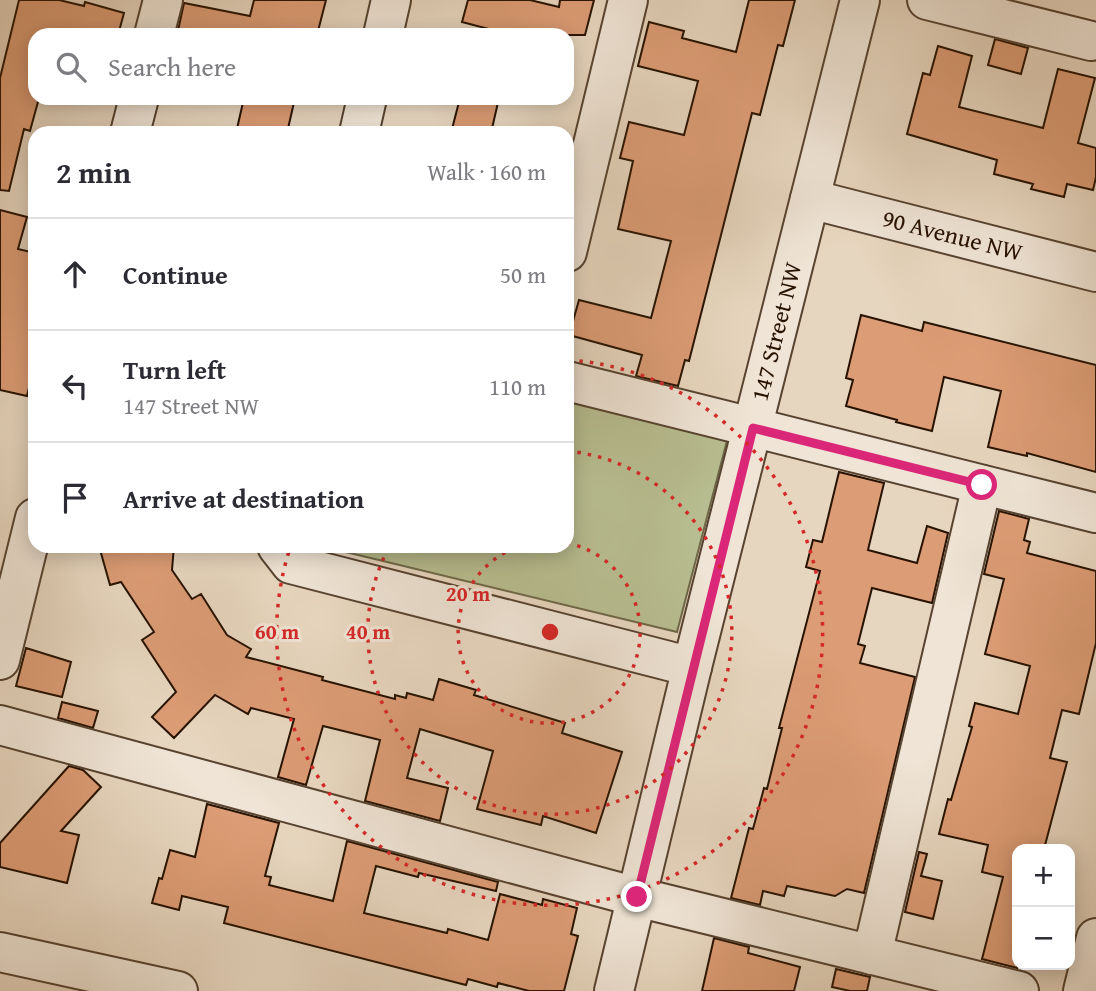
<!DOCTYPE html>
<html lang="en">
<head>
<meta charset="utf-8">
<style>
	body { margin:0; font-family:"Gentium Book Plus",serif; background:#f7f7f7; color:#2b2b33 }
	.controls { position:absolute; right:21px; bottom:21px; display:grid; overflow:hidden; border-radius:14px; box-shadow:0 4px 18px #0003 }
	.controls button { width:63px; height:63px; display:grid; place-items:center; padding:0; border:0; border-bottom:2px solid #e1e1e2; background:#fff; color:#2b2b33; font:35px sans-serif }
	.stop { position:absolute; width:21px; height:21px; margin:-16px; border:5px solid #db2777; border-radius:50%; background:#fff }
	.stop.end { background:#db2777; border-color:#fff; box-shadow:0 2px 7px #0008 }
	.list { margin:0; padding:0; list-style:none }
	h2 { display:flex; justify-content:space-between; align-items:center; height:91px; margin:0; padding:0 28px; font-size:30px }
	h2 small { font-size:23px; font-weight:400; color:#7c7c81 }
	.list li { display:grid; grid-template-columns:46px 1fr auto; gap:21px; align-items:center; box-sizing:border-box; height:112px; padding:0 28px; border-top:2px solid #e1e1e2 }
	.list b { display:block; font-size:26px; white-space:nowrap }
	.list p { margin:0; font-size:23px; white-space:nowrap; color:#7c7c81 }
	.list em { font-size:23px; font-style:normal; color:#7c7c81 }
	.icon { flex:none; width:38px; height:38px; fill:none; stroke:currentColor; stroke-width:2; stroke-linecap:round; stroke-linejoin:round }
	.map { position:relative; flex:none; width:1096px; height:991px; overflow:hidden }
	.search { position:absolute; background:#fff; box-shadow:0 4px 18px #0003; left:28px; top:28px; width:546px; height:77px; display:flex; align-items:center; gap:18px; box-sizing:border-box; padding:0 24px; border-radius:21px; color:#7c7c81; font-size:26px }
	.panel { position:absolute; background:#fff; box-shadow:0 4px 18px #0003; left:28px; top:126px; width:546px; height:427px; border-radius:21px }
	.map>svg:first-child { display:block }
	.green { fill:#b7bd90; stroke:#6f6848; stroke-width:2 }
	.building { fill:#dc9c75; stroke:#271200; stroke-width:2 }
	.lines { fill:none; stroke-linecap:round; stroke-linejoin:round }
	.minor-casing { stroke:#574330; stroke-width:42 }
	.minor { stroke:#efe4d5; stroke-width:38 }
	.route { stroke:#db2777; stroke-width:9 }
	.ring { fill:none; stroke:#d62828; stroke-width:3.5; stroke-dasharray:3.5 7 }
	.labels { text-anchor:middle; stroke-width:6; stroke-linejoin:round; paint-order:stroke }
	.street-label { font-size:24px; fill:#271200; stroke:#efe4d5 }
	.centre { fill:#d62828; stroke:#efe4d5; stroke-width:3.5 }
	.ring-label { font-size:21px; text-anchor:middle; font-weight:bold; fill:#d62828; stroke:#efe4d5; stroke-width:6; stroke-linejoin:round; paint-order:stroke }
</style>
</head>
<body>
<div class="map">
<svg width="1096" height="991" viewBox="0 0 1096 991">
	<rect width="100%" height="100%" fill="#e7d6bf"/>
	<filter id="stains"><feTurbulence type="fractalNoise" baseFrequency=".00286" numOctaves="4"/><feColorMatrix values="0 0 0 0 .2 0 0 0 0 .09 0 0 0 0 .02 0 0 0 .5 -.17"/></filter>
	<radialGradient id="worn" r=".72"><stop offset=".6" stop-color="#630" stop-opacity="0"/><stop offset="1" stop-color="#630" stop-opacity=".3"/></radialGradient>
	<path class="green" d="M 567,396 L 728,437 L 677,632 L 321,546 L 567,546 Z"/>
	<path class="building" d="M 19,0 L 59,0 L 84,6 L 85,2 L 124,13 L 118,35 L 35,35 L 35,98 L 39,98 L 30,131 L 24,129 L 9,191 L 0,190 L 0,78 Z
		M 254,0 L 326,0 L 317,35 L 177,35 L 184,3 L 250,16 Z
		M 468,0 L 530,0 L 559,7 L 560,0 L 594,0 L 585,35 L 512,35 L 462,22 Z
		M 749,0 L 795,0 L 783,46 L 778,45 L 760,115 L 752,113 L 689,361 L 685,360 L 678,386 L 636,376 L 642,355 L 569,335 L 579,300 L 651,318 L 671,241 L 618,229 L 633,161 L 620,158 L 629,122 L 684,135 L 698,81 L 638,66 L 649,22 L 684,31 L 682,38 L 736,52 Z
		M 995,39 L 1028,48 L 1021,74 L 988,65 Z
		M 938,46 L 972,56 L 959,107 L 1043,128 L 1058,69 L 1095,78 L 1078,143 L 1096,148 L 1096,177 L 1093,190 L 1067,184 L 1064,197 L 1031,189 L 1033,184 L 994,174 L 997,160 L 907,134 L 923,73 L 930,75 Z
		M 244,98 L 295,98 L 287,133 L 236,133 Z
		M 460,98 L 499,98 L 491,133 L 451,133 Z
		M 0,210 L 27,217 L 18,249 L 35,253 L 35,363 L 27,396 L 0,390 Z
		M 861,315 L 922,331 L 924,322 L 1096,365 L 1096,472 L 1027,453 L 1027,456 L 988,447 L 1001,391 L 944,377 L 932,431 L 896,422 L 897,420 L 846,406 L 853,380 L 846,378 Z
		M 839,472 L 884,483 L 868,550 L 917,563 L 927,526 L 948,533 L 932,603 L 872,588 L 858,644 L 865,646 L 860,663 L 915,677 L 864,893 L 847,889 L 835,896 L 787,886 L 784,896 L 763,891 L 760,905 L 731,898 L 749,828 L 753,829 L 764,788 L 767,789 L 782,728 L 779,728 L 820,571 L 806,567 L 813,540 L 822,542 Z
		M 999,511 L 1029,519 L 1024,540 L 1030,542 L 1027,553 L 1096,571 L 1096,643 L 1079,714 L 1062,710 L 1050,758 L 1067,762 L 1044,849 L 1017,849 L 1017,968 L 982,959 L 1003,877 L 982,872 L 988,845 L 939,834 L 948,799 L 951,800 L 972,727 L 969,726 L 975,703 L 1018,714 L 1030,666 L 985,654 L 1004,579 L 984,574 Z
		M 99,546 L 174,546 L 172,570 L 192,599 L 201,594 L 227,635 L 251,649 L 246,657 L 323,677 L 322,680 L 395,699 L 395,695 L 406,698 L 407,693 L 433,700 L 439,679 L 476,690 L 474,695 L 565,723 L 562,733 L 622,752 L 596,833 L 543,816 L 541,825 L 477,809 L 493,751 L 420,729 L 407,778 L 448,788 L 440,821 L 365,801 L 380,740 L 323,726 L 306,785 L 278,777 L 294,719 L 251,708 L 248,714 L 215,695 L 174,738 L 152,717 L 176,692 L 142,640 L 154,632 L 121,582 L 110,585 Z
		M 26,648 L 71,662 L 62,697 L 16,686 Z
		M 62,702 L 98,711 L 93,728 L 58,718 Z
		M 69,766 L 83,770 L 101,787 L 61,831 L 79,835 L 67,883 L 0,867 L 0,843 Z
		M 207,804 L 279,823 L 265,876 L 271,877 L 269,885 L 333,901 L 347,841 L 498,882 L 496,891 L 419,873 L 418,877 L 376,866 L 364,913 L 447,933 L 448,929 L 488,940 L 500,894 L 542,905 L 543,899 L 577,908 L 571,934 L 578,936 L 564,991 L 529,991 L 498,983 L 497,987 L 468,979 L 466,985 L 224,923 L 228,907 L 182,896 L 179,910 L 152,903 L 159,878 L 162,879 L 170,850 L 195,857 Z
		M 919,852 L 927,854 L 921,876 L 942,881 L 933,919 L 905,912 Z
		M 714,938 L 749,947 L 748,953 L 800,967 L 794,991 L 702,991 Z
		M 836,969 L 870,977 L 867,991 L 850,991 L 832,987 Z"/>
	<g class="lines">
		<g class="minor-casing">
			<g id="minor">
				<path d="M 927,0 L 1091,41"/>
				<path d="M 154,35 L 163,0"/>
				<path d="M 383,35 L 391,0"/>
				<path d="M 130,133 L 139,98"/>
				<path d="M 359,133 L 367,98"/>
				<path id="s1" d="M 810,199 L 1096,272"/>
				<path d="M 567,252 L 628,0"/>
				<path d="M 567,381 L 1096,513"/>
				<path d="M 277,546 L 291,564 L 692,667"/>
				<path d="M 0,660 L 35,518"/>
				<path d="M 0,725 L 637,897 L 1019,991"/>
				<path d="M 0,952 L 178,991"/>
				<path d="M 872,955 L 982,485"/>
				<path id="s2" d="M 614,991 L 692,667 L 860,0"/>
				<path d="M 1083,991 L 1096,938"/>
			</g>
		</g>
		<use href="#minor" class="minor"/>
	</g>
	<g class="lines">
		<path class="route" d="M 637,897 L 753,428 L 982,485"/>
	</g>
	<g class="ring">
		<path d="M567 543A91 91 0 1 1 520 546"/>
		<path d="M567 451A182 182 0 1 1 389 547"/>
		<path d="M569 360A273 273 0 1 1 290 548"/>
	</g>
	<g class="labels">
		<g class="street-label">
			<text dy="8" stroke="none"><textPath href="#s1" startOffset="147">90 Avenue NW</textPath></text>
			<text dy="8" stroke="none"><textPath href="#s2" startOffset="679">147 Street NW</textPath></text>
		</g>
	</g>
	<circle cx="550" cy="632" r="10" class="centre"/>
	<g class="ring-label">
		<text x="468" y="601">20 m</text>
		<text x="277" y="639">60 m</text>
		<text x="368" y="639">40 m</text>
	</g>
	<rect width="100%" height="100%" filter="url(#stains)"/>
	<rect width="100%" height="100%" fill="url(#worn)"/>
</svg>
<div class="controls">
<button>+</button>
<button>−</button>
</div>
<div class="stop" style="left:982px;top:485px"></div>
<div class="stop end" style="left:637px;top:897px"></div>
<div class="search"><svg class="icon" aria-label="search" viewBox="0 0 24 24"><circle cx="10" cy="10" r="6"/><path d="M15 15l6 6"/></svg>Search here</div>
<section class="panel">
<h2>2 min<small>Walk · 160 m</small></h2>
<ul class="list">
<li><svg class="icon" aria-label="ahead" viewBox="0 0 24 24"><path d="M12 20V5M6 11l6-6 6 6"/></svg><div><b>Continue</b></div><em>50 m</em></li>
<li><svg class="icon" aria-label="left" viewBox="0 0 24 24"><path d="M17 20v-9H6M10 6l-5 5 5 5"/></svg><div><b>Turn left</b><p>147 Street NW</p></div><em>110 m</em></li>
<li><svg class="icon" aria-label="arrive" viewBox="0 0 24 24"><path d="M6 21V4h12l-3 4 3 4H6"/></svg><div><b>Arrive at destination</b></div></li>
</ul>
</section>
</div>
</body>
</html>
